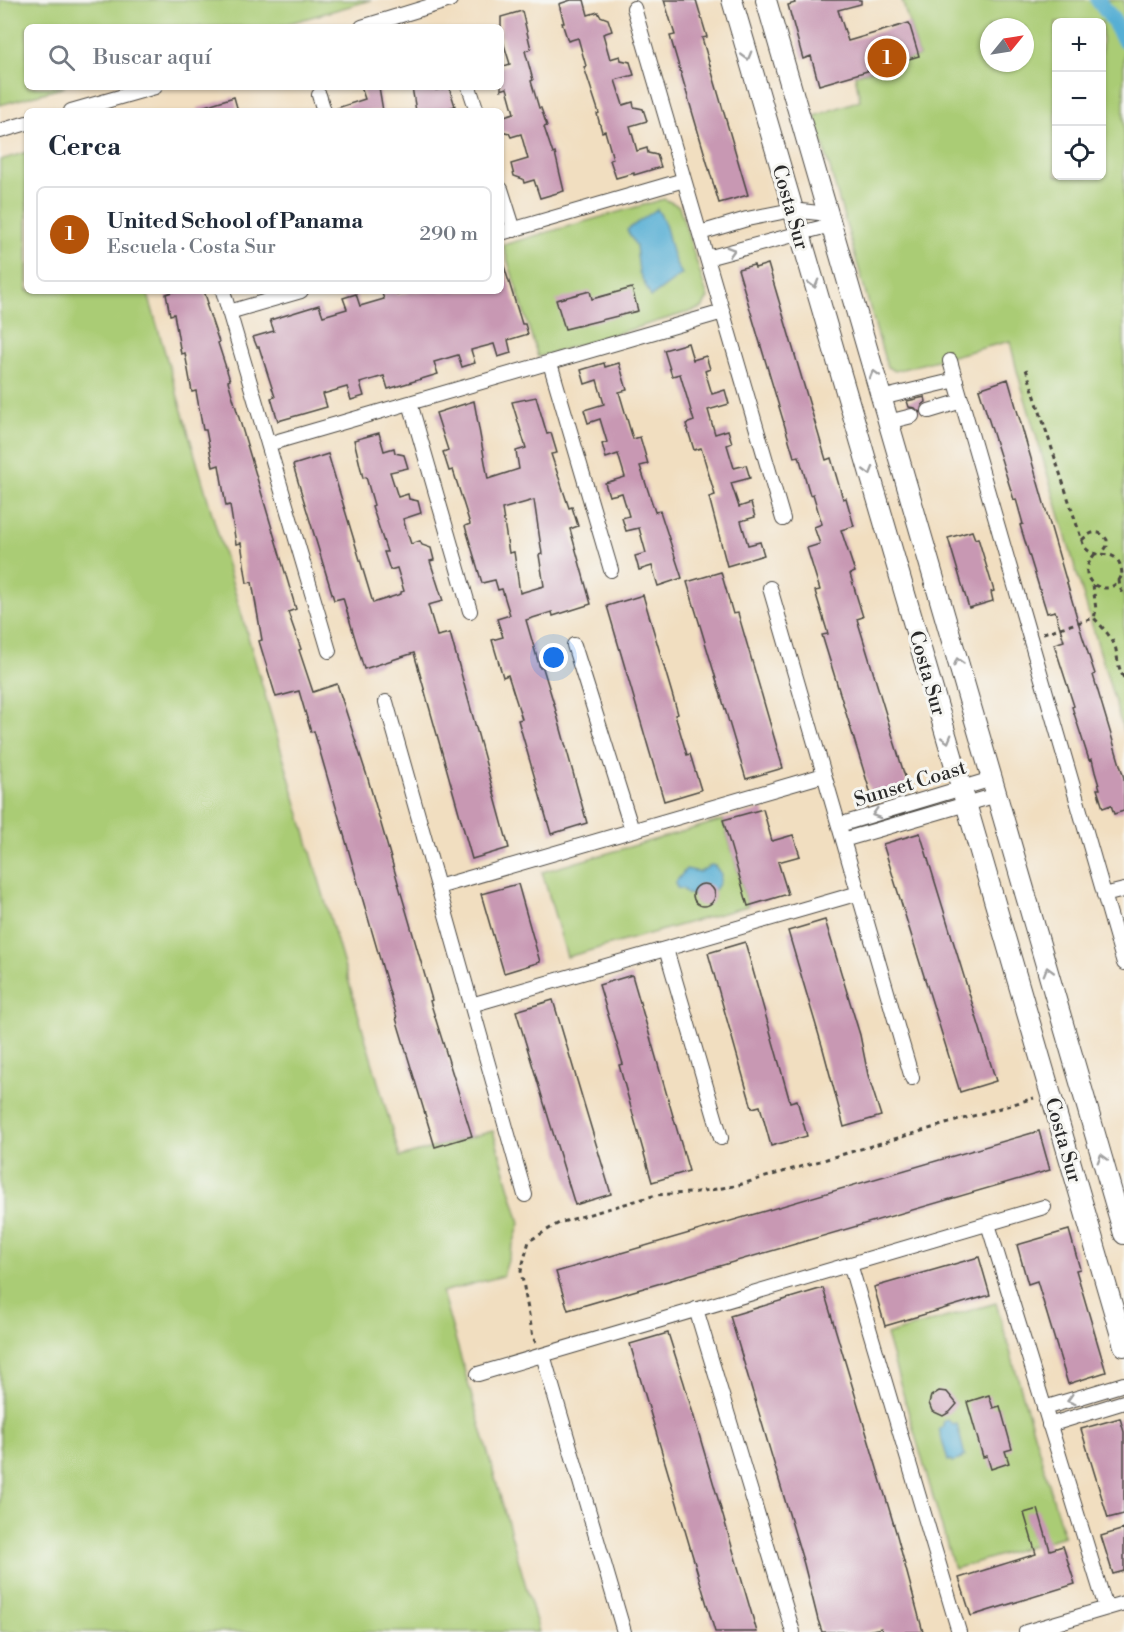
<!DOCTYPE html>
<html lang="es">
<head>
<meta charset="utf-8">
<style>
	body { margin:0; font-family:"Libre Bodoni",serif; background:#f6f6f7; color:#1f2937 }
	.controls { position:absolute; right:18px; top:18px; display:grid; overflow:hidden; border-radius:9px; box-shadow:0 2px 4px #0004 }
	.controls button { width:54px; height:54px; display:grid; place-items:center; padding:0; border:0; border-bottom:2px solid #e0e1e3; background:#fff; color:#1f2937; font:30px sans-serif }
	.compass { position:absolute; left:980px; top:18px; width:54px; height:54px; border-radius:50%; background:#fff; box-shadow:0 2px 4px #0004; rotate:60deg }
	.you { position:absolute; left:554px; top:658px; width:21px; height:21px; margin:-15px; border:4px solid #fff; border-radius:50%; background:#1a73e8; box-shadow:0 0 0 9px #1a73e833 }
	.badge { display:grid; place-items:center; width:39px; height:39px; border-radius:50%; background:#b45309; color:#fff; font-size:20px; font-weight:700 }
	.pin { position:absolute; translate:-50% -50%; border:3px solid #fff; box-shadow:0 2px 6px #0006 }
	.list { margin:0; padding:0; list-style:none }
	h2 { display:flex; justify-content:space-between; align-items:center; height:78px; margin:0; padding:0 24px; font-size:26px }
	h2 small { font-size:20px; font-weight:400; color:#747a83 }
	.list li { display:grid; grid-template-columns:39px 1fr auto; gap:18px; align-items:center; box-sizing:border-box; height:96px; margin:0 12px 12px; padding:0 12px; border:2px solid #e0e1e3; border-radius:9px }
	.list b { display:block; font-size:22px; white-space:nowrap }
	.list p { margin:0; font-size:20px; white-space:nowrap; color:#747a83 }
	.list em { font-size:20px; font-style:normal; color:#747a83 }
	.icon { flex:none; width:33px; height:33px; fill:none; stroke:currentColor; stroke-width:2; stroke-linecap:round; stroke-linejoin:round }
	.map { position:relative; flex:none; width:1124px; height:1632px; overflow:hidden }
	.search { position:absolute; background:#fff; box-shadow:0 2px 4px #0004; left:24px; top:24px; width:480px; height:66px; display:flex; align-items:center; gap:15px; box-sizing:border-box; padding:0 21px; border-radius:9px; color:#747a83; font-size:22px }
	.panel { position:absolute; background:#fff; box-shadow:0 2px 4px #0004; left:24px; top:108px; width:480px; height:186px; border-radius:9px }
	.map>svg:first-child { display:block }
	.green { fill:#aacc75; stroke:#6a7c50; stroke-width:1.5; fill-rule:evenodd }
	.water { fill:#57afd4; stroke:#416d80; stroke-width:1.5 }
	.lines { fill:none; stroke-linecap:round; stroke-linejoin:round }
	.canal { stroke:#57afd4; stroke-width:16 }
	.building { fill:#c898b3; fill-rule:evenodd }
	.street-casing { stroke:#494641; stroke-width:16 }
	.secondary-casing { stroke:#494641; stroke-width:22 }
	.path { stroke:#494641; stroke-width:3; stroke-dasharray:4.5 4.5; stroke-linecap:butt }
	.street { stroke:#fff; stroke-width:14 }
	.secondary { stroke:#fff; stroke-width:20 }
	.oneway { stroke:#a0a0a0 }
	.labels { text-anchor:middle; stroke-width:6; stroke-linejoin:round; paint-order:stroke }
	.street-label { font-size:20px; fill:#2b2b2b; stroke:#f6f6f2 }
</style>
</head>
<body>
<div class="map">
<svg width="1124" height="1632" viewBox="0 0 1124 1632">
	<rect width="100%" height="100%" fill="#f6f6f2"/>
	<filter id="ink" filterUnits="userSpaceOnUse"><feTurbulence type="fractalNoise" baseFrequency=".0167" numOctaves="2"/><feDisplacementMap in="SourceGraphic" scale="12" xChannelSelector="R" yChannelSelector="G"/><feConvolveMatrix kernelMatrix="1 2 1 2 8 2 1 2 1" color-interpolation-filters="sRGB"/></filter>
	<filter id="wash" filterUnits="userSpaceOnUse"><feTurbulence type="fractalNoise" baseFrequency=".008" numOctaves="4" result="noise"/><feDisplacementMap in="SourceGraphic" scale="24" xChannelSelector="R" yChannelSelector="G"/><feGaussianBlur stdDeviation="1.35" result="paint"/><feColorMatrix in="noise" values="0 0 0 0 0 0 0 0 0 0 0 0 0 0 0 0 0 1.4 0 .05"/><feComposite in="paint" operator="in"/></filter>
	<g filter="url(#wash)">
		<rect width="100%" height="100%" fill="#f1dec0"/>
		<path class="green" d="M 0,0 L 371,0 L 276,27 L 27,27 L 27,87 L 65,87 L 0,105 Z
			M 902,0 L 1124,0 L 1124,733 L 1017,371 L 1010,341 L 895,371 L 887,367 L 815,116 L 860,100 L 855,75 L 919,56 ZM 1056,22 L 1102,22 L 1102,176 L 1056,176 ZM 989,27 L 1025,27 L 1025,63 L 989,63 Z
			M 27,152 L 27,291 L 147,291 L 400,1157 L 493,1131 L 520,1223 L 503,1276 L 442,1292 L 539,1632 L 0,1632 L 0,160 Z
			M 664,199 L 679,206 L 708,298 L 702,308 L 538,357 L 503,245 Z
			M 723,820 L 748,906 L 567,957 L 542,872 Z
			M 996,1303 L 1064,1536 L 954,1569 L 886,1335 Z"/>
		<path class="water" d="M 657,209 C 672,230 667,253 682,274 L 651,297 L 639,272 L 636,246 L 627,230 Z
			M 711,865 L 715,866 L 721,874 C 721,893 703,897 687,894 L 683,889 L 677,888 L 675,883 L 686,869 L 700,872 Z
			M 948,1420 L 953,1425 L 957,1424 L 965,1456 L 962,1457 L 962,1459 L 952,1462 L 951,1460 L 948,1461 L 939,1429 L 942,1428 L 944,1421 Z"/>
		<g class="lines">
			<path class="canal" d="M 1098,0 L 1113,20 L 1124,40"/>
		</g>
		<g id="blocks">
			<path class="building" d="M 571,0 L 584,0 L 588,15 L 598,12 L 600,16 L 608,19 L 612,31 L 603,34 L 610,59 L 620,56 L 621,60 L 630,62 L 634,75 L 615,80 L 623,105 L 633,102 L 634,107 L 643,109 L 647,121 L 630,126 L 637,151 L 647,148 L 648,153 L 657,155 L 661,167 L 634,175 L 634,173 L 616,178 L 610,160 L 613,159 L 605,131 L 602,132 L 597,114 L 599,113 L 584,67 L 586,66 L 578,38 L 568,41 L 562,23 L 564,23 L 559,4 Z
				M 664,0 L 696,0 L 707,37 L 702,38 L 748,195 L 719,203 L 670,36 L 675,35 Z
				M 794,0 L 861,0 L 861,4 L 838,10 L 848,41 L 909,23 L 919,56 L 819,85 L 811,56 L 803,59 L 788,5 L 795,3 Z
				M 522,11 L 531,49 L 525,51 L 533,80 L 531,81 L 539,108 L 541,108 L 547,126 L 544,127 L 553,154 L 555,153 L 564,191 L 540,198 L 534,180 L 524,183 L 523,179 L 514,176 L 511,164 L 528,159 L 521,134 L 511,137 L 509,133 L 501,131 L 501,117 L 514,113 L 507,88 L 501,90 L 501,67 L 510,64 L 501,35 L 501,17 Z
				M 361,87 L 379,87 L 383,111 L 337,111 L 337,108 L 365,99 Z
				M 412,87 L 435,87 L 436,90 L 449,87 L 455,106 L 439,111 L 416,111 Z
				M 234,97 L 238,111 L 198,111 L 198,108 Z
				M 768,264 L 826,460 L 831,458 L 843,499 L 846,498 L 854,526 L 841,530 L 855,572 L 850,574 L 863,617 L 857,619 L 909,790 L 873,801 L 822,635 L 828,634 L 815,591 L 820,590 L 807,548 L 820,544 L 814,527 L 822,524 L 813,494 L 810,495 L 799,456 L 794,457 L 738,269 L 754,265 L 755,268 Z
				M 504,266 L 522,324 L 525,324 L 528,334 L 508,340 L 511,353 L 498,357 L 494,344 L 471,350 L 475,363 L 462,367 L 458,355 L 434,362 L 438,374 L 388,389 L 384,376 L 360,383 L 364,396 L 351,400 L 347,387 L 323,394 L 327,407 L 278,421 L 271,398 L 275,397 L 259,347 L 257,347 L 253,337 L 274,331 L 270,320 L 319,305 L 323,316 L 347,309 L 343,298 L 356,294 L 360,306 L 384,299 L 381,291 L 396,291 L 397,295 L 412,291 L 501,291 L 501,267 Z
				M 632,288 L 638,311 L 565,329 L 556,300 L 590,291 L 592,299 Z
				M 175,291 L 204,291 L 208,303 L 206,304 L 219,342 L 218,343 L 230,380 L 228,381 L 296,609 L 288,612 L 301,649 L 299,650 L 313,692 L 337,684 L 368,779 L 432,1000 L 430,1001 L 472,1136 L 435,1147 L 396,1018 L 397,1018 L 314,731 L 311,732 L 299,691 L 276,697 L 259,641 L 262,640 L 252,582 L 247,583 L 241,543 L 236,544 L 230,505 L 226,506 L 219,465 L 213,467 L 206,430 L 203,430 L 196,391 L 192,392 L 185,353 L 181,354 L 174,314 L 170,315 L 166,294 Z
				M 688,343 L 693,360 L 706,356 L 710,369 L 705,371 L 712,394 L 725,390 L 729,404 L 708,410 L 715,434 L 728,430 L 732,443 L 727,445 L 734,468 L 746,465 L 750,478 L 731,483 L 739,507 L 751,503 L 755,517 L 741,521 L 748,545 L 760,542 L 764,555 L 727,566 L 709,497 L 715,495 L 701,448 L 694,450 L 686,424 L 694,421 L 680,374 L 672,376 L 664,350 Z
				M 604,363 L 605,367 L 619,363 L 627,390 L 619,392 L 633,439 L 640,437 L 648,464 L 640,466 L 655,512 L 660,511 L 682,578 L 658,586 L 652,566 L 639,570 L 635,556 L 646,553 L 639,528 L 626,531 L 622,518 L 629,516 L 622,493 L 609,496 L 605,483 L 625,477 L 618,454 L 606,458 L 602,444 L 607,442 L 600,419 L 588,423 L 584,410 L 604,404 L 597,380 L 585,384 L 581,370 Z
				M 1008,379 L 1082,635 L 1095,674 L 1093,675 L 1124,778 L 1124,811 L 1114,814 L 1111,805 L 1103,808 L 1097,789 L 1100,789 L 1095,772 L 1092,759 L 1089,760 L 1072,707 L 1074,706 L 1054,644 L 1064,641 L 1055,611 L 1047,613 L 1020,525 L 1023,524 L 1016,499 L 1014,500 L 979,389 Z
				M 536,397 L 547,434 L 551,433 L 557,453 L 551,454 L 569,508 L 572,507 L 578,526 L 570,529 L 591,604 L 553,616 L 552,612 L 526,620 L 540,668 L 543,668 L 554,704 L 587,823 L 551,834 L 518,720 L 522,719 L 508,675 L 503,677 L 492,640 L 503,637 L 497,619 L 510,615 L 502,589 L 498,590 L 495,580 L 482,583 L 465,526 L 470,524 L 453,470 L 449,471 L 443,452 L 448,450 L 436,413 L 474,401 L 488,479 L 519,469 L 516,451 L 526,448 L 512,402 ZM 534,500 L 542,554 L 539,555 L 544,586 L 520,593 L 514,552 L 509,553 L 502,509 Z
				M 925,397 L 926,402 L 922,405 L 920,413 L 915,408 L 909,407 L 907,401 Z
				M 379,433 L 384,451 L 394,448 L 395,453 L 404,455 L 408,468 L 390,472 L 398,497 L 408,494 L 409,499 L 418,501 L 421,513 L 403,519 L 411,544 L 420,541 L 422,545 L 431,548 L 434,560 L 430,561 L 443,601 L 428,605 L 437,636 L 450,633 L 509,848 L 472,859 L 414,653 L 364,669 L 343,598 L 334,600 L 293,465 L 328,454 L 373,603 L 401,594 L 401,592 L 404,591 L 397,568 L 390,570 L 384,552 L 387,552 L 372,506 L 374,505 L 366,477 L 363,478 L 354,440 Z
				M 972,531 L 975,539 L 978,538 L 994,591 L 991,592 L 993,601 L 969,608 L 948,538 Z
				M 721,572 L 733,614 L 738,613 L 783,768 L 746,779 L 687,582 Z
				M 643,595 L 678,714 L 675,715 L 687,755 L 690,754 L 701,790 L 664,801 L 607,606 Z
				M 763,809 L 772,841 L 793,835 L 800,856 L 778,862 L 788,894 L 748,906 L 723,820 Z
				M 920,833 L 996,1081 L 960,1092 L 883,844 Z
				M693 895a11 11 0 1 1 22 0a11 11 0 1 1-22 0Z
				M 518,884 L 540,962 L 504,973 L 481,894 Z
				M 825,920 L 860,1035 L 868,1075 L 881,1116 L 844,1127 L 823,1049 L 788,931 Z
				M 745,942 L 790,1102 L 797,1100 L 807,1136 L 771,1146 L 760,1106 L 752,1108 L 708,953 Z
				M 632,975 L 689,1171 L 652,1182 L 619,1065 L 623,1064 L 599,985 Z
				M 553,1000 L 611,1194 L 575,1205 L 516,1011 Z
				M 1039,1131 L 1050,1170 L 568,1310 L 556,1272 Z
				M 1069,1230 L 1080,1269 L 1076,1270 L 1106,1372 L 1068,1384 L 1037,1281 L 1028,1284 L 1017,1245 Z
				M 979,1257 L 990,1295 L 885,1326 L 874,1287 Z
				M 823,1288 L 896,1532 L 923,1632 L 883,1632 L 881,1628 L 862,1632 L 822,1632 L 818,1620 L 804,1564 L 730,1316 Z
				M 668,1333 L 684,1383 L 757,1632 L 715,1632 L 687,1537 L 630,1344 Z
				M 939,1391 L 947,1392 L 957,1404 L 950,1412 L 943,1416 L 932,1411 L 929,1403 L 931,1396 Z
				M 989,1395 L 993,1408 L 1000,1406 L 1012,1449 L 1005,1451 L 1009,1463 L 991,1469 L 987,1456 L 983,1457 L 967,1402 Z
				M 1120,1418 L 1124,1432 L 1124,1514 L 1108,1518 L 1081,1429 Z
				M 1038,1509 L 1050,1550 L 1063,1546 L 1075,1584 L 971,1616 L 959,1578 L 1036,1554 L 1024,1513 Z
				M 1124,1529 L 1124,1571 L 1113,1574 L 1101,1536 Z"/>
		</g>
	</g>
	<g filter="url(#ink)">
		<use href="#blocks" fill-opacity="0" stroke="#494641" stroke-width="1.5"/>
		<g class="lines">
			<g class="street-casing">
				<path id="street" d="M 634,8 L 783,519
					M 362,27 L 450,0
					M 469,87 L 477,111
					M 319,95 L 324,111
					M 71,111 L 155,87
					M 0,131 L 27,123
					M 501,189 L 514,230
					M 501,233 L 684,180
					M 700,233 L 747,219 L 792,210 L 828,214
					M 707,258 L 831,225
					M 223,291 L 329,651
					M 229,312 L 301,291
					M 950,361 L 1124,963
					M 550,363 L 611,570
					M 881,398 L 956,380
					M 410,403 L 470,611
					M 929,411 L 962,401
					M 888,422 L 912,416
					M 268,444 L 723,312
					M 770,588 L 912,1078
					M 574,645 L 632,830
					M 386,702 L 525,1195
					M 839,825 L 992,779
					M 843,840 L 997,795
					M 438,887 L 824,775
					M 1104,895 L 1124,890
					M 666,949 L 721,1138
					M 471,1005 L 859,893
					M 988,1224 L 1106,1608
					M 850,1264 L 959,1632
					M 696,1309 L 793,1632
					M 543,1355 L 624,1632
					M 478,1374 L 1044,1207
					M 1044,1408 L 1124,1384
					M 1049,1425 L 1124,1402
					M 1026,1632 L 1124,1603"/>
			</g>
			<g class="secondary-casing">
				<path id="secondary" d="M 732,0 L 1124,1346
					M 766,0 L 1124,1234"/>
			</g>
			<path class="path" d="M 1026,369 L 1083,544 C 1093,565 1119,541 1122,574 L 1124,574
				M 1082,540 C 1091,531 1100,529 1107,540 L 1107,546 L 1103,552
				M 1095,554 C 1069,582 1113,603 1122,574
				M 1119,580 L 1120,588 L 1124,595
				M 1093,585 L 1096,610 L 1094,618
				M 1043,633 L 1094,618 C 1102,627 1114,639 1116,650 C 1118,661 1118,668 1124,678
				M 536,1343 L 533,1337 L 521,1271 L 529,1241 L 559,1223 L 656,1195 L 691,1193 L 735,1186 L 1034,1098"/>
			<use href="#street" class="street"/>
			<use href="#secondary" class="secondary"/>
		</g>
		<defs><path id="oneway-chevron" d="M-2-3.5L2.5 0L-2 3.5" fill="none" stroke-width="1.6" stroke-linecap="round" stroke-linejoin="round" transform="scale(1.5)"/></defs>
		<g class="oneway">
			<use href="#oneway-chevron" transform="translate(747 56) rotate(74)"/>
			<use href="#oneway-chevron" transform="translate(731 251) rotate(-16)"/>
			<use href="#oneway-chevron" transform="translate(814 284) rotate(74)"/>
			<use href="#oneway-chevron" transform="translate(874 374) rotate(-106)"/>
			<use href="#oneway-chevron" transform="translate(869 471) rotate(74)"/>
			<use href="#oneway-chevron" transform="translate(958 662) rotate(-106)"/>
			<use href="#oneway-chevron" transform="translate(947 739) rotate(74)"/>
			<use href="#oneway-chevron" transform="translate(876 814) rotate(163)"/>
			<use href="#oneway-chevron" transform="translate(1048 971) rotate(-106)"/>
			<use href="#oneway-chevron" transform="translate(1102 1158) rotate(-106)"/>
			<use href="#oneway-chevron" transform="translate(1071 1400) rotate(163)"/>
		</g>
	</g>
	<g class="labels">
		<g class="street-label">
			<text transform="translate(791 207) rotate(74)" y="7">Costa Sur</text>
			<text transform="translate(928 673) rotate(74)" y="7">Costa Sur</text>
			<text transform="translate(910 783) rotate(-17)" y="7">Sunset Coast</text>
			<text transform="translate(1064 1140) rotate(74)" y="7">Costa Sur</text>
		</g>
	</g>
</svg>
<div class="controls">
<button>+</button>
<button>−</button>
<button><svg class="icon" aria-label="locate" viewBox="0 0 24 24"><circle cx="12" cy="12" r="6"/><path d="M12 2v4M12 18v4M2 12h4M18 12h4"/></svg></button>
</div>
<svg class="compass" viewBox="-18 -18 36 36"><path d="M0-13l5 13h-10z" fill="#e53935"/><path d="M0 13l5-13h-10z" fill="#747a83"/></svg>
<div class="you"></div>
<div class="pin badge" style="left:887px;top:58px">1</div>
<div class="search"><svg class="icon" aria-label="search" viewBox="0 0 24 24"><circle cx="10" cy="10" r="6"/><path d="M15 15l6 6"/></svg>Buscar aquí</div>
<section class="panel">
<h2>Cerca<small></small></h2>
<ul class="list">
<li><span class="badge">1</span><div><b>United School of Panama</b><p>Escuela · Costa Sur</p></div><em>290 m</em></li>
</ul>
</section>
</div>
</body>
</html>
